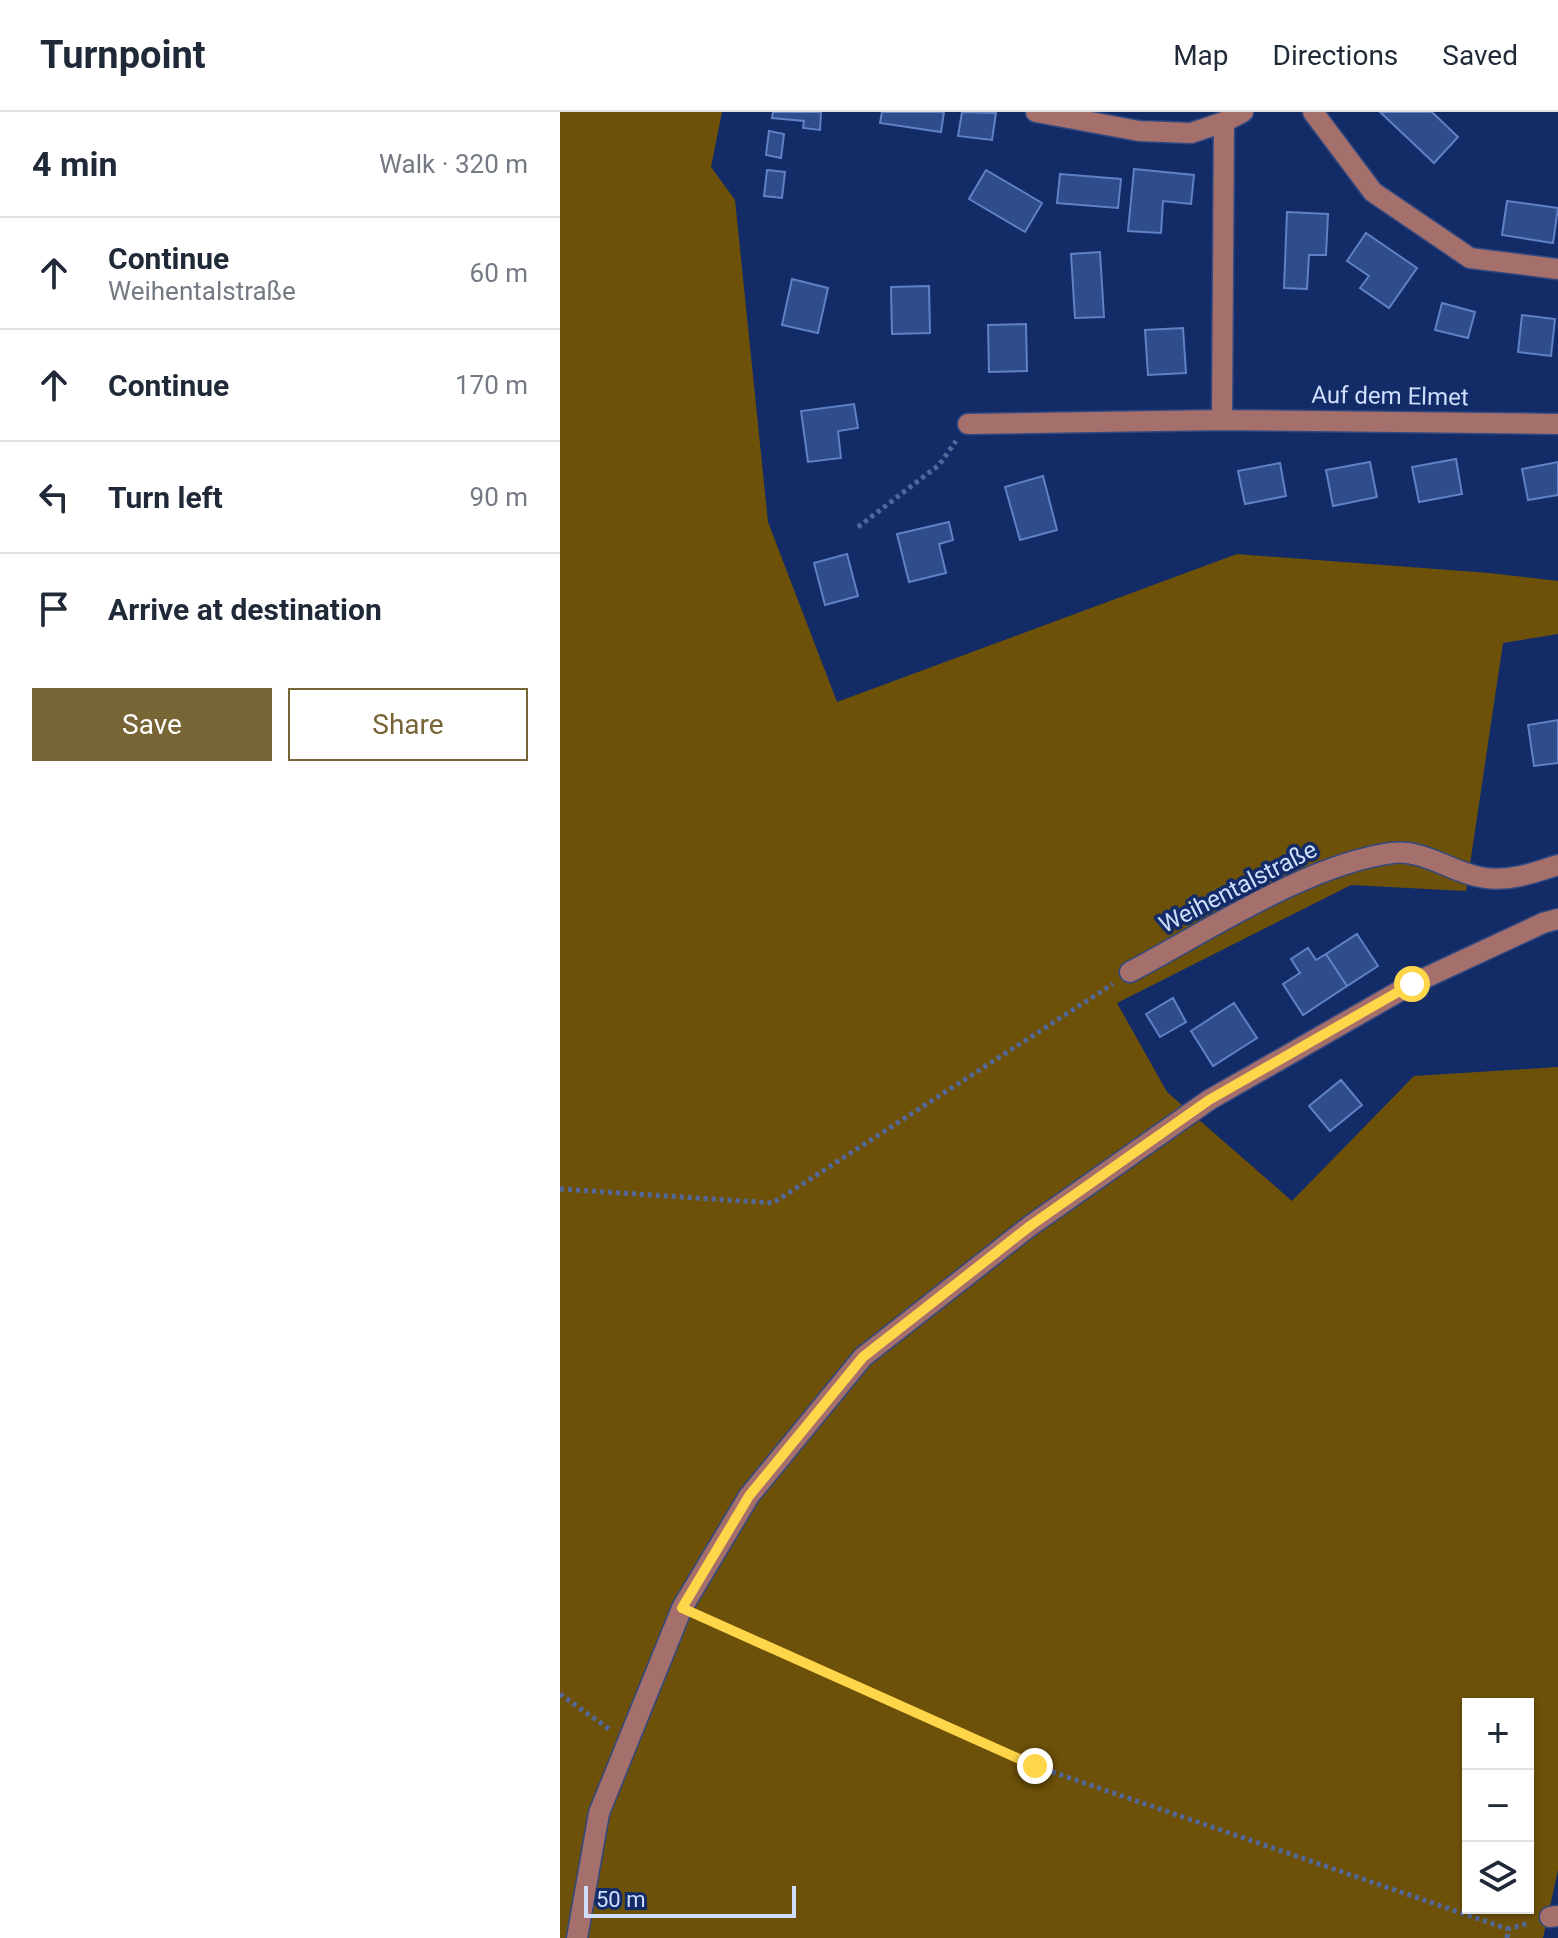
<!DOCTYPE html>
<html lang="en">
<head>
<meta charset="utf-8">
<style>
	body { margin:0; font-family:Roboto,sans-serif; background:#f2f2f3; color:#1f2937 }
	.controls { position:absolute; right:24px; bottom:24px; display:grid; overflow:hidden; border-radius:0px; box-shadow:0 2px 6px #0004 }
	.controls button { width:72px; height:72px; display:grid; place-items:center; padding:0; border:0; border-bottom:2px solid #e0e1e3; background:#fff; color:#1f2937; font:40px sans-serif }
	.scale { position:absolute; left:24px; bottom:20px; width:212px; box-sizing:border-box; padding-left:8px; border:4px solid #cfdefc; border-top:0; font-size:22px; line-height:28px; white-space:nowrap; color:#cfdefc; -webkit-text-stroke:6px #132c68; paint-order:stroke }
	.stop { position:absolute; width:24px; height:24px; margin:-18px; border:6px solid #ffd54a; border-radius:50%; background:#fff }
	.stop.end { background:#ffd54a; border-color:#fff; box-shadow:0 2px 8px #0008 }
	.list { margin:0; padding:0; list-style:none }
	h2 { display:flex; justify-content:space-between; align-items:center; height:104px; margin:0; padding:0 32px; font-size:34px }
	h2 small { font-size:26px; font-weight:400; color:#747a83 }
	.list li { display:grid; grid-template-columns:52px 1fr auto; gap:24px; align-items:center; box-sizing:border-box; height:112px; padding:0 32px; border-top:2px solid #e0e1e3 }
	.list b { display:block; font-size:30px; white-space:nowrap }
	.list p { margin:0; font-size:26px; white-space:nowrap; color:#747a83 }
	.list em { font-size:26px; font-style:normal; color:#747a83 }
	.actions { display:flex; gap:16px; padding:24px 32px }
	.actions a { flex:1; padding:18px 0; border:2px solid #776536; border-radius:0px; text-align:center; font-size:28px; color:#776536 }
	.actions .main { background:#776536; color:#fff }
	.icon { flex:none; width:44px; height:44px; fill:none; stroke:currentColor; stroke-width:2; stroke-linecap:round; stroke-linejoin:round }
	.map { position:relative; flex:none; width:998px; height:1826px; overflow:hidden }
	header { display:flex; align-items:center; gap:48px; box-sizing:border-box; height:112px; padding:0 40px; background:#fff; border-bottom:2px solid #e0e1e3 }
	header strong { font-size:38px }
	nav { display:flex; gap:44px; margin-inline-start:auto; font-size:28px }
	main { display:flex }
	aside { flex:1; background:#fff }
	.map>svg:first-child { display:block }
	.green { fill:#6d5109; fill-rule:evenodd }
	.building { fill:#2f4c8b; stroke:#6081c5; stroke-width:2 }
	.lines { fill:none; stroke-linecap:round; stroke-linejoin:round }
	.minor-casing { stroke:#314880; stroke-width:23 }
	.path { stroke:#53689a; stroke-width:5; stroke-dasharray:4 4; stroke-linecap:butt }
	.minor { stroke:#a56f6b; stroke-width:20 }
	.route { stroke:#ffd54a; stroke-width:10 }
	.labels { text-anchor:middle; stroke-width:7; stroke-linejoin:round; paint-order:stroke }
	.street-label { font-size:24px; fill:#cfdefc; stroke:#132c68 }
</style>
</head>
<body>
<header>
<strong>Turnpoint</strong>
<nav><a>Map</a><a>Directions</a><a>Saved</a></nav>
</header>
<main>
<aside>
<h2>4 min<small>Walk · 320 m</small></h2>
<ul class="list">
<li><svg class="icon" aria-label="ahead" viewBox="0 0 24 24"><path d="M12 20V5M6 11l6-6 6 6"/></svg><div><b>Continue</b><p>Weihentalstraße</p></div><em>60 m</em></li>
<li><svg class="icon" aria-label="ahead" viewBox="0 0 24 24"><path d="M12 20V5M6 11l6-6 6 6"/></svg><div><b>Continue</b></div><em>170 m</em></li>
<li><svg class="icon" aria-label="left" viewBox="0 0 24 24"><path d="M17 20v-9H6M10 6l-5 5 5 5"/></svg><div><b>Turn left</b></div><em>90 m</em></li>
<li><svg class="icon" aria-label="arrive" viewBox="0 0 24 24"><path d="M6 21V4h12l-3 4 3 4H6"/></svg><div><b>Arrive at destination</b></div></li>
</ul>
<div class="actions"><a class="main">Save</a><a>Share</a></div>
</aside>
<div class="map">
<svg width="998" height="1826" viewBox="0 0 998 1826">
	<rect width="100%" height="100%" fill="#132c68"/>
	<path class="green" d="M 0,0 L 162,0 L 151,55 L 175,88 L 208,410 L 277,590 L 677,442 L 929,461 L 998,469 L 998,522 L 943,531 L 906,779 L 791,773 L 557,891 L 607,980 L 732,1089 L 854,964 L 998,955 L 998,1758 L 983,1826 L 0,1826 ZM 908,1592 L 968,1592 L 968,1796 L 908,1796 Z"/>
	<path class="building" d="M 213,0 L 261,0 L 260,18 L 243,16 L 244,9 L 212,6 Z
		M 322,0 L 384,0 L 381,20 L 320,11 Z
		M 402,0 L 436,1 L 432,28 L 398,24 Z
		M 820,0 L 872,0 L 898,25 L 874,51 Z
		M 209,19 L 224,22 L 221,46 L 206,43 Z
		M 574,57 L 634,63 L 631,92 L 603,89 L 601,121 L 568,119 Z
		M 207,58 L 225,60 L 222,86 L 204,84 Z
		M 426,58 L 482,91 L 465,120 L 409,87 Z
		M 500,62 L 561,67 L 558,96 L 497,91 Z
		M 947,89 L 998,96 L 993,131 L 942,123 Z
		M 727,100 L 768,102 L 766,143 L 749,143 L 747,177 L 724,176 Z
		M 806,121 L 857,156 L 829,196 L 800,176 L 809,164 L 787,149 Z
		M 540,140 L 544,205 L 515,206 L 511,142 Z
		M 232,167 L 268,176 L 258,221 L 222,213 Z
		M 369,174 L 370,221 L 332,222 L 331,175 Z
		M 882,191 L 915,200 L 908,226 L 875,218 Z
		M 962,203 L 995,207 L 991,244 L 958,240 Z
		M 466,212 L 467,259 L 429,260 L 428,213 Z
		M 623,216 L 626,261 L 588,263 L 585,218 Z
		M 294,292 L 298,316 L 278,319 L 281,346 L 248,350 L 241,299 Z
		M 896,347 L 902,382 L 859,390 L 852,355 Z
		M 810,350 L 817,385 L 773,394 L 766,358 Z
		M 998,350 L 998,383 L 968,388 L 962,357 Z
		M 720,351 L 726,384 L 685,392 L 678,359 Z
		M 483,364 L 497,418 L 460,428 L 445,375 Z
		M 389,410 L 393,428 L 379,432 L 386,461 L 349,470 L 337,422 Z
		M 287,442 L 298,484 L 265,493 L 254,451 Z
		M 998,608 L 998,651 L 974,654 L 968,613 Z
		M 797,822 L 818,854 L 787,874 L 766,842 Z
		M 748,836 L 756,848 L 766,842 L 787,874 L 743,903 L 723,872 L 740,861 L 731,847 Z
		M 613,886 L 626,910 L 600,925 L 586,902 Z
		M 674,891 L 697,926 L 653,954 L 631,919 Z
		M 781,968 L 802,993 L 770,1019 L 749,994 Z"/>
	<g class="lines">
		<g class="minor-casing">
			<path id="minor" d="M 476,0 L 579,19 L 631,21 L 664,10 L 683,0
				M 753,0 L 813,80 L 910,146 L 998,157
				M 662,308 L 664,10
				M 408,312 L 662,308 L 998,312
				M 570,860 C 646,820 748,752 832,741 C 864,737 891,760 920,765 C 945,771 974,761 998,753
				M 990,1805 L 998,1804
				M 17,1826 L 39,1701 L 122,1496 L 189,1384 L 303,1245 L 470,1114 L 649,988 L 852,872 L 983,811 L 998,807"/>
		</g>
		<path class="path" d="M 298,415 L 379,353 L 396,329
			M 0,1077 L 213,1091 L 553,872
			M 141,1504 L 475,1654 L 948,1817
			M 0,1582 L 49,1617
			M 947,1826 L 948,1817 L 969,1811"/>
		<use href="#minor" class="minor"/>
	</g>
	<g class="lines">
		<path class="route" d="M 475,1654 L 122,1496 L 189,1384 L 303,1245 L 470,1114 L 649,988 L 852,872"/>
	</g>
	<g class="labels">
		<g class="street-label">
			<text transform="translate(830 284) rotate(1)" y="8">Auf dem Elmet</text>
			<text transform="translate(678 775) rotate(-27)" y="8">Weihentalstraße</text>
		</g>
	</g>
</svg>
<div class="controls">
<button>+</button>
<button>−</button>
<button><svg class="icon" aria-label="layers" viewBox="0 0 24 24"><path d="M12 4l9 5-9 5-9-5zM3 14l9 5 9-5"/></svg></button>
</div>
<div class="scale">50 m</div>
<div class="stop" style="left:852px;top:872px"></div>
<div class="stop end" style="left:475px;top:1654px"></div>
</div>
</main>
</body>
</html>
